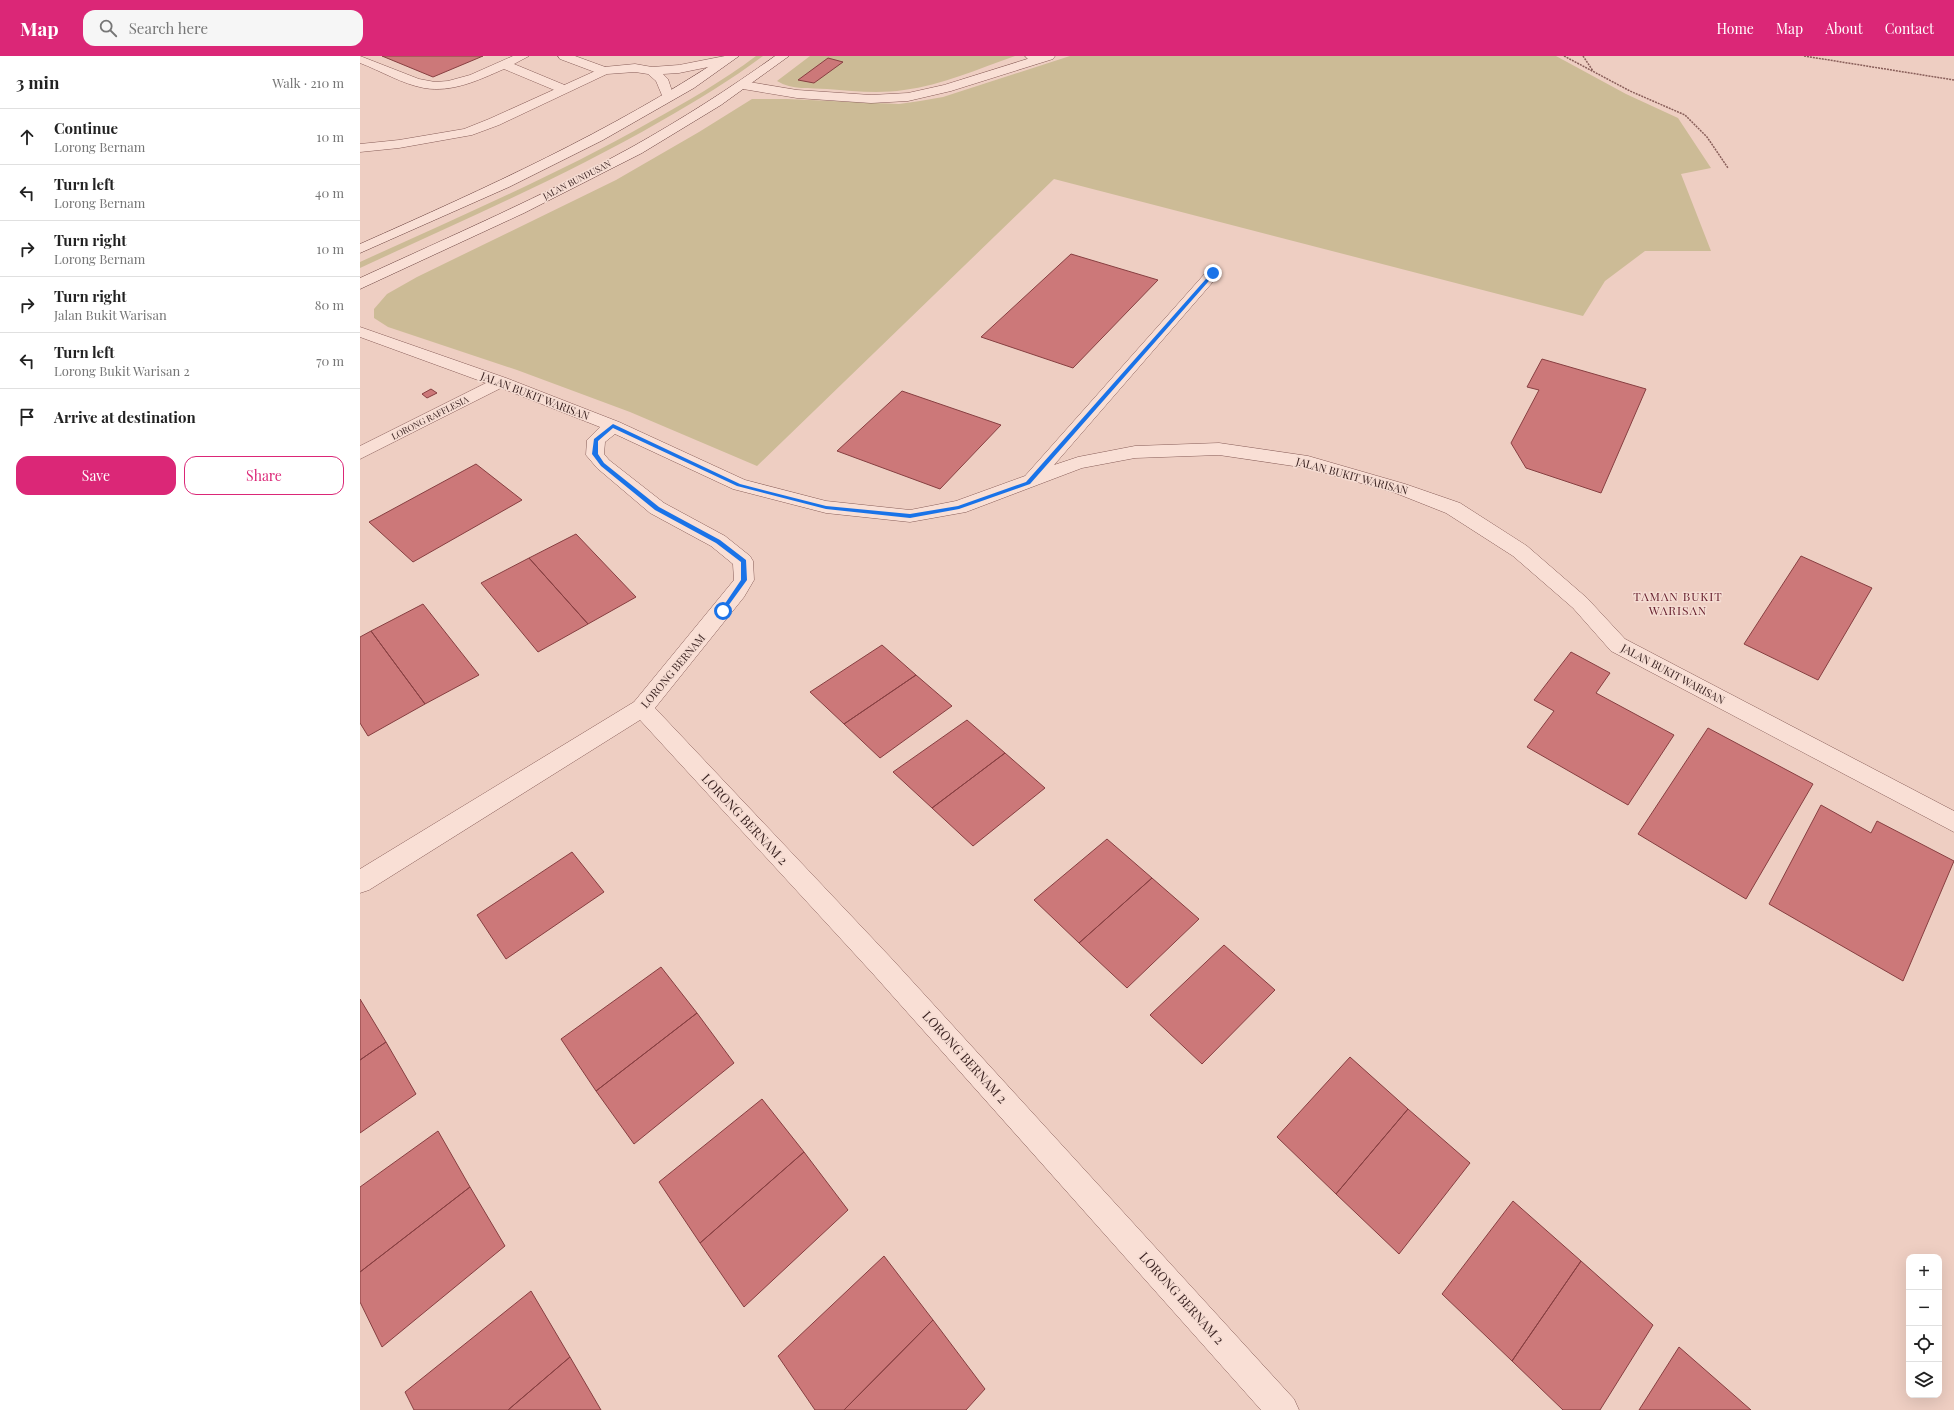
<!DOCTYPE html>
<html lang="en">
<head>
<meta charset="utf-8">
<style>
	body { margin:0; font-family:"Playfair Display",serif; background:#f6f6f6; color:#222 }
	.controls { position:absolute; right:12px; bottom:12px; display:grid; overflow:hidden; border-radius:8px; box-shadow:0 4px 16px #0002 }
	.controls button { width:36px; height:36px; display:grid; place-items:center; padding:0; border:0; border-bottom:1px solid #e0e0e0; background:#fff; color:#222; font:20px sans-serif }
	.stop { position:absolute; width:12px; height:12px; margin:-9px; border:3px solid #1a73e8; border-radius:50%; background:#fff }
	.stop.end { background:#1a73e8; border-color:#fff; box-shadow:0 1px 4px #0008 }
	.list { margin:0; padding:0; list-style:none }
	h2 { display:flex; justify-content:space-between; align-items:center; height:52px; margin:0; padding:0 16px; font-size:17px }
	h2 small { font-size:13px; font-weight:400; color:#767676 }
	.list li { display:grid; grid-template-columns:26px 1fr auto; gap:12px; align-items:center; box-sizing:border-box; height:56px; padding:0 16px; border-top:1px solid #e0e0e0 }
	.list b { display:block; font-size:15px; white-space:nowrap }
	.list p { margin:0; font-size:13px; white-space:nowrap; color:#767676 }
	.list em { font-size:13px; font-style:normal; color:#767676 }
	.actions { display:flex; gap:8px; padding:12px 16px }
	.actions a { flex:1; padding:9px 0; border:1px solid #db2777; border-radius:12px; text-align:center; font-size:14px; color:#db2777 }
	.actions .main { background:#db2777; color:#fff }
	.icon { flex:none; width:22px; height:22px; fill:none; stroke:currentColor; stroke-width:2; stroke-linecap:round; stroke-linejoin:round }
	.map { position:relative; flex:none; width:1594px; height:1354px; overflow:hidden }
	header { display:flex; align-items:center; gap:24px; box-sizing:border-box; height:56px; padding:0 20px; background:#db2777; color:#fff }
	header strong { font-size:19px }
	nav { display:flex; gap:22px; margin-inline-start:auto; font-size:14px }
	.search { width:280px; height:36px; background:#f6f6f6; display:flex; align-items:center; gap:10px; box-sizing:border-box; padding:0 14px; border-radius:12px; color:#767676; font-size:15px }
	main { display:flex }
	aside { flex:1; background:#fff }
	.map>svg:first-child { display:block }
	.green { fill:#ccbb96 }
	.building { fill:#cc7879; stroke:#873f41 }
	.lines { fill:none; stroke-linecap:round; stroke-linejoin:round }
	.service-casing { stroke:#885e59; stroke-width:1 }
	.minor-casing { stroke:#885e59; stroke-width:1 }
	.secondary-casing { stroke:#69403d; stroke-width:1 }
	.path { stroke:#885e59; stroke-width:1.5; stroke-dasharray:2 1; stroke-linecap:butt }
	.service { fill:#f9dfd5; fill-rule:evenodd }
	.minor { fill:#f9dfd5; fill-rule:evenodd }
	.secondary { fill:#f9dfd5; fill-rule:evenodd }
	.route { fill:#1a73e8 }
	.labels { text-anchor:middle; stroke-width:3; stroke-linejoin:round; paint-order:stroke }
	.far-street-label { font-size:9px; fill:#371f1e; stroke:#f5dcd2 }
	.street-label { font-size:11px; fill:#371f1e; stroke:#f5dcd2 }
	.neighbourhood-label { font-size:12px; letter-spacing:1px; fill:#641d2c; stroke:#f5dcd2 }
	.near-street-label { font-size:13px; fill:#371f1e; stroke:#f5dcd2 }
</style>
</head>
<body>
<header>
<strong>Map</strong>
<div class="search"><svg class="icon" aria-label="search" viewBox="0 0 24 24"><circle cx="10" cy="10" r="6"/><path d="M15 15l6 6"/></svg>Search here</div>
<nav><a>Home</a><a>Map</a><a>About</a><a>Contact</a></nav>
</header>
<main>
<aside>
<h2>3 min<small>Walk · 210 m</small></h2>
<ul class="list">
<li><svg class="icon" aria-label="ahead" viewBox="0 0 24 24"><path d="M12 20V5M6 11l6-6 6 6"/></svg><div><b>Continue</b><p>Lorong Bernam</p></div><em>10 m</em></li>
<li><svg class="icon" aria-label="left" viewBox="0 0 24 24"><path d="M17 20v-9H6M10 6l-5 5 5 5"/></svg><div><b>Turn left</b><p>Lorong Bernam</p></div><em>40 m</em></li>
<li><svg class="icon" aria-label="right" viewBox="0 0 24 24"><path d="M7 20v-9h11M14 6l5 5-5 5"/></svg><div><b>Turn right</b><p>Lorong Bernam</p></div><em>10 m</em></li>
<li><svg class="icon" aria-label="right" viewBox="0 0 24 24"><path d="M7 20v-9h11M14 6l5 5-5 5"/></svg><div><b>Turn right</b><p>Jalan Bukit Warisan</p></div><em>80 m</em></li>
<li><svg class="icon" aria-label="left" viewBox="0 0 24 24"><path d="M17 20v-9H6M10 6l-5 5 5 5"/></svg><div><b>Turn left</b><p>Lorong Bukit Warisan 2</p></div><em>70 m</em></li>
<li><svg class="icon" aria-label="arrive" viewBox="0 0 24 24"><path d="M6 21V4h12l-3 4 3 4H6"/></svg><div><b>Arrive at destination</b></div></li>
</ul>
<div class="actions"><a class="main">Save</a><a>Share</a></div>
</aside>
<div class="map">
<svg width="1594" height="1354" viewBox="0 0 1594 1354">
	<rect width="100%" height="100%" fill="#eecec2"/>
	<path class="green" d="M 396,0 L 403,0 C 371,24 336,45 301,65 C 204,121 101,165 0,212 L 0,206 C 98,161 197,119 290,66 C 326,46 363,25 396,0 Z
		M 450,0 L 655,0 C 618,13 582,29 544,34 C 518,38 493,35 467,33 C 450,32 432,34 417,25 Z
		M 710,0 L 1196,0 L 1266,38 L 1318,62 L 1351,112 L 1321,118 L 1351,195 L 1285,195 L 1245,225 L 1223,260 L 694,123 L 397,410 L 270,356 L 157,314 L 28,271 L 14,262 L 14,253 L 27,238 L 57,221 L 256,124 L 339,76 L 392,43 L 427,43 L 539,48 L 560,45 L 583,41 Z"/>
	<path class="building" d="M 22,0 L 123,0 L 73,21 Z
		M 468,2 L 483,6 L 454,27 L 438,24 Z
		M 711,198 L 798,224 L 713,312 L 621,281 Z
		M 1182,303 L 1286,333 L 1241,437 L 1166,412 L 1151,387 L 1179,334 L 1167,331 Z
		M 71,333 L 77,337 L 67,342 L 62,338 Z
		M 542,335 L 641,369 L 580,433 L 477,395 Z
		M 116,408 L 162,444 L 53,506 L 9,466 Z
		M 216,478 L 276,541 L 228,568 L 169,502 Z
		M 1441,500 L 1512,532 L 1458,624 L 1384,588 Z
		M 169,502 L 228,568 L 178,596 L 121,527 Z
		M 63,548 L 119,619 L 65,648 L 11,575 Z
		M 11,575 L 65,648 L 8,680 L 0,667 L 0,581 Z
		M 522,589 L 556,619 L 484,668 L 450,636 Z
		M 1211,596 L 1250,617 L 1236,637 L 1314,679 L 1268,749 L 1167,691 L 1194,655 L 1174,644 Z
		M 556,619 L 592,650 L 520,702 L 484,668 Z
		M 607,664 L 645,697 L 572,752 L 533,716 Z
		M 1348,672 L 1453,728 L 1386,843 L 1278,778 Z
		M 645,697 L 685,732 L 613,790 L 572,752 Z
		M 1461,749 L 1511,777 L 1517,765 L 1594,805 L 1543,925 L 1409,848 Z
		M 747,783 L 792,822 L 719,887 L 674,844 Z
		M 212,796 L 244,836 L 146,903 L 117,859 Z
		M 792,822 L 839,863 L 767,932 L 719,887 Z
		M 864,889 L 915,934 L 842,1008 L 790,959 Z
		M 301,911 L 337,957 L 236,1035 L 201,983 Z
		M 0,943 L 26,986 L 0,1004 Z
		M 337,957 L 374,1007 L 274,1088 L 236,1035 Z
		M 26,986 L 56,1038 L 0,1077 L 0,1004 Z
		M 990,1001 L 1048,1053 L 976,1138 L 917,1081 Z
		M 402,1043 L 444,1096 L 340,1187 L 299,1126 Z
		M 1048,1053 L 1110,1107 L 1039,1198 L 976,1138 Z
		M 78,1075 L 110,1131 L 0,1216 L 0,1131 Z
		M 444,1096 L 488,1154 L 384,1251 L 340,1187 Z
		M 110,1131 L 145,1190 L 22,1291 L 0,1246 L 0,1216 Z
		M 1153,1145 L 1221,1205 L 1152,1305 L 1082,1238 Z
		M 524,1200 L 573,1264 L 484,1354 L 455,1354 L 418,1300 Z
		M 1221,1205 L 1293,1269 L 1240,1354 L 1203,1354 L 1152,1305 Z
		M 171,1235 L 210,1301 L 148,1354 L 54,1354 L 45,1336 Z
		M 573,1264 L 625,1333 L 606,1354 L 484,1354 Z
		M 1319,1291 L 1391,1354 L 1279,1354 Z
		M 210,1301 L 241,1354 L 148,1354 Z"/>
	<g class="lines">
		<g class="service-casing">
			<path id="service" d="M 0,0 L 59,23 L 75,26 L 88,25 L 110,19 L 153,0 L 169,0 L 154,8 L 207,30 L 209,33 L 203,37 L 199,36 L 144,13 C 119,24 92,37 64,32 C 42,28 21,15 0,7 Z
				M 198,0 L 215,0 L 248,12 L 250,15 L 244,19 L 240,18 L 200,3 Z
				M 677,0 L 695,0 L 693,3 L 591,35 L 548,45 L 511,47 L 437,42 L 383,33 L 377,29 L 383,25 L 437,34 L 511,39 L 548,37 L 584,29 Z"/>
		</g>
		<g class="minor-casing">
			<path id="minor" d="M 365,0 L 372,0 L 374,3 L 368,7 L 319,17 L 303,18 L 308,23 L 314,41 L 312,44 L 304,44 L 296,25 L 288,18 L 275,16 L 247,18 L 139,69 L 112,79 L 39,92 L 0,96 L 0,88 L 39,84 L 104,73 L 129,63 L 244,11 L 275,8 L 292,11 L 319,9 Z
				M 665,0 L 678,0 L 682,4 L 676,8 L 672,7 Z
				M 853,212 L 858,214 L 861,217 L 858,220 L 694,409 L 718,401 L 775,390 L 859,387 L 948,400 L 1045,428 L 1100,447 L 1167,490 L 1227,542 L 1265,583 L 1594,755 L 1594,776 L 1251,595 L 1213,552 L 1153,500 L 1086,457 L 1033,436 L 947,412 L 859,399 L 775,402 L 722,412 L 606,456 L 550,466 L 466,457 L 373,433 L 255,378 L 245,386 L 244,398 L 249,404 L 304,447 L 365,480 L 390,500 L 393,505 L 394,524 L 384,541 L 295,652 L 532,903 L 934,1343 L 939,1354 L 901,1354 L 514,919 L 280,664 L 9,834 L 0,837 L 0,813 L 274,646 L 374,524 L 373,508 L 351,490 L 290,457 L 237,412 L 226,399 L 227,384 L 240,371 L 141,332 L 0,403 L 0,390 L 126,327 L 0,281 L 0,271 L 146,322 L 259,366 L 385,424 L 466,445 L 550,454 L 596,445 L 665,420 L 848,214 Z"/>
		</g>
		<g class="secondary-casing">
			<path id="secondary" d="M 365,0 L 379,0 L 334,32 L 243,84 L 149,131 L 0,197 L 0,188 C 126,132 250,76 365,0 Z
				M 415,0 L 429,0 L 361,49 L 282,97 L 164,157 L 0,233 L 0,222 C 91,180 184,140 272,91 C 322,63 369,33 415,0 Z"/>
		</g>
		<path class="path" d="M 1204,0 L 1270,35 L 1325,59 L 1347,81 L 1368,112
			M 1223,0 L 1233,15
			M 1444,0 L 1594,24"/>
		<use href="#service" class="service"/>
		<use href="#minor" class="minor"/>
		<use href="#secondary" class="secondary"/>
	</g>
	<path class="route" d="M 853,215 L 855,218 L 670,428 L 599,453 L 550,462 L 466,453 L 377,430 L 253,372 L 238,385 L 238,398 L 244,407 L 299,451 L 360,484 L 386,504 L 387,524 L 363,557 L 360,555 L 381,524 L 381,506 L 356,487 L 295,454 L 241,410 L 232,398 L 234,383 L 253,368 L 380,428 L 466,450 L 550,458 L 598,450 L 666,426 Z"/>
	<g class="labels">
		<g class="far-street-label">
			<text transform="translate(217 124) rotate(-27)" y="3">JALAN BUNDUSAN</text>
			<text transform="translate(70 362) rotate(-27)" y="3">LORONG RAFFLESIA</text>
		</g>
		<g class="street-label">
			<text transform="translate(175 340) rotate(21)" y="4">JALAN BUKIT WARISAN</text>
			<text transform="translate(992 420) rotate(15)" y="4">JALAN BUKIT WARISAN</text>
			<text transform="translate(313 615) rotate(-50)" y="4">LORONG BERNAM</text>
			<text transform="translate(1313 618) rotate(28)" y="4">JALAN BUKIT WARISAN</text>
		</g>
		<g class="neighbourhood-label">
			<text x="1318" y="545">TAMAN BUKIT<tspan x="1318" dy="14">WARISAN</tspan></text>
		</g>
		<g class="near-street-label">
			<text transform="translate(385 763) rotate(47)" y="5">LORONG BERNAM 2</text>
			<text transform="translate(605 1001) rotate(48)" y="5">LORONG BERNAM 2</text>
			<text transform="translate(822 1242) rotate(48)" y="5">LORONG BERNAM 2</text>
		</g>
	</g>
</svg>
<div class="controls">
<button>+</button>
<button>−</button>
<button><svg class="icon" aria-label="locate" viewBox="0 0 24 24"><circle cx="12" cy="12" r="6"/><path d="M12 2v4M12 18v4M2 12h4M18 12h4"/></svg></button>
<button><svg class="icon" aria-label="layers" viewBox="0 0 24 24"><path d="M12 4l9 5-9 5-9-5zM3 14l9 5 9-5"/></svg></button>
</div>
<div class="stop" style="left:363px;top:555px"></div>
<div class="stop end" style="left:853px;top:217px"></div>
</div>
</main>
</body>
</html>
